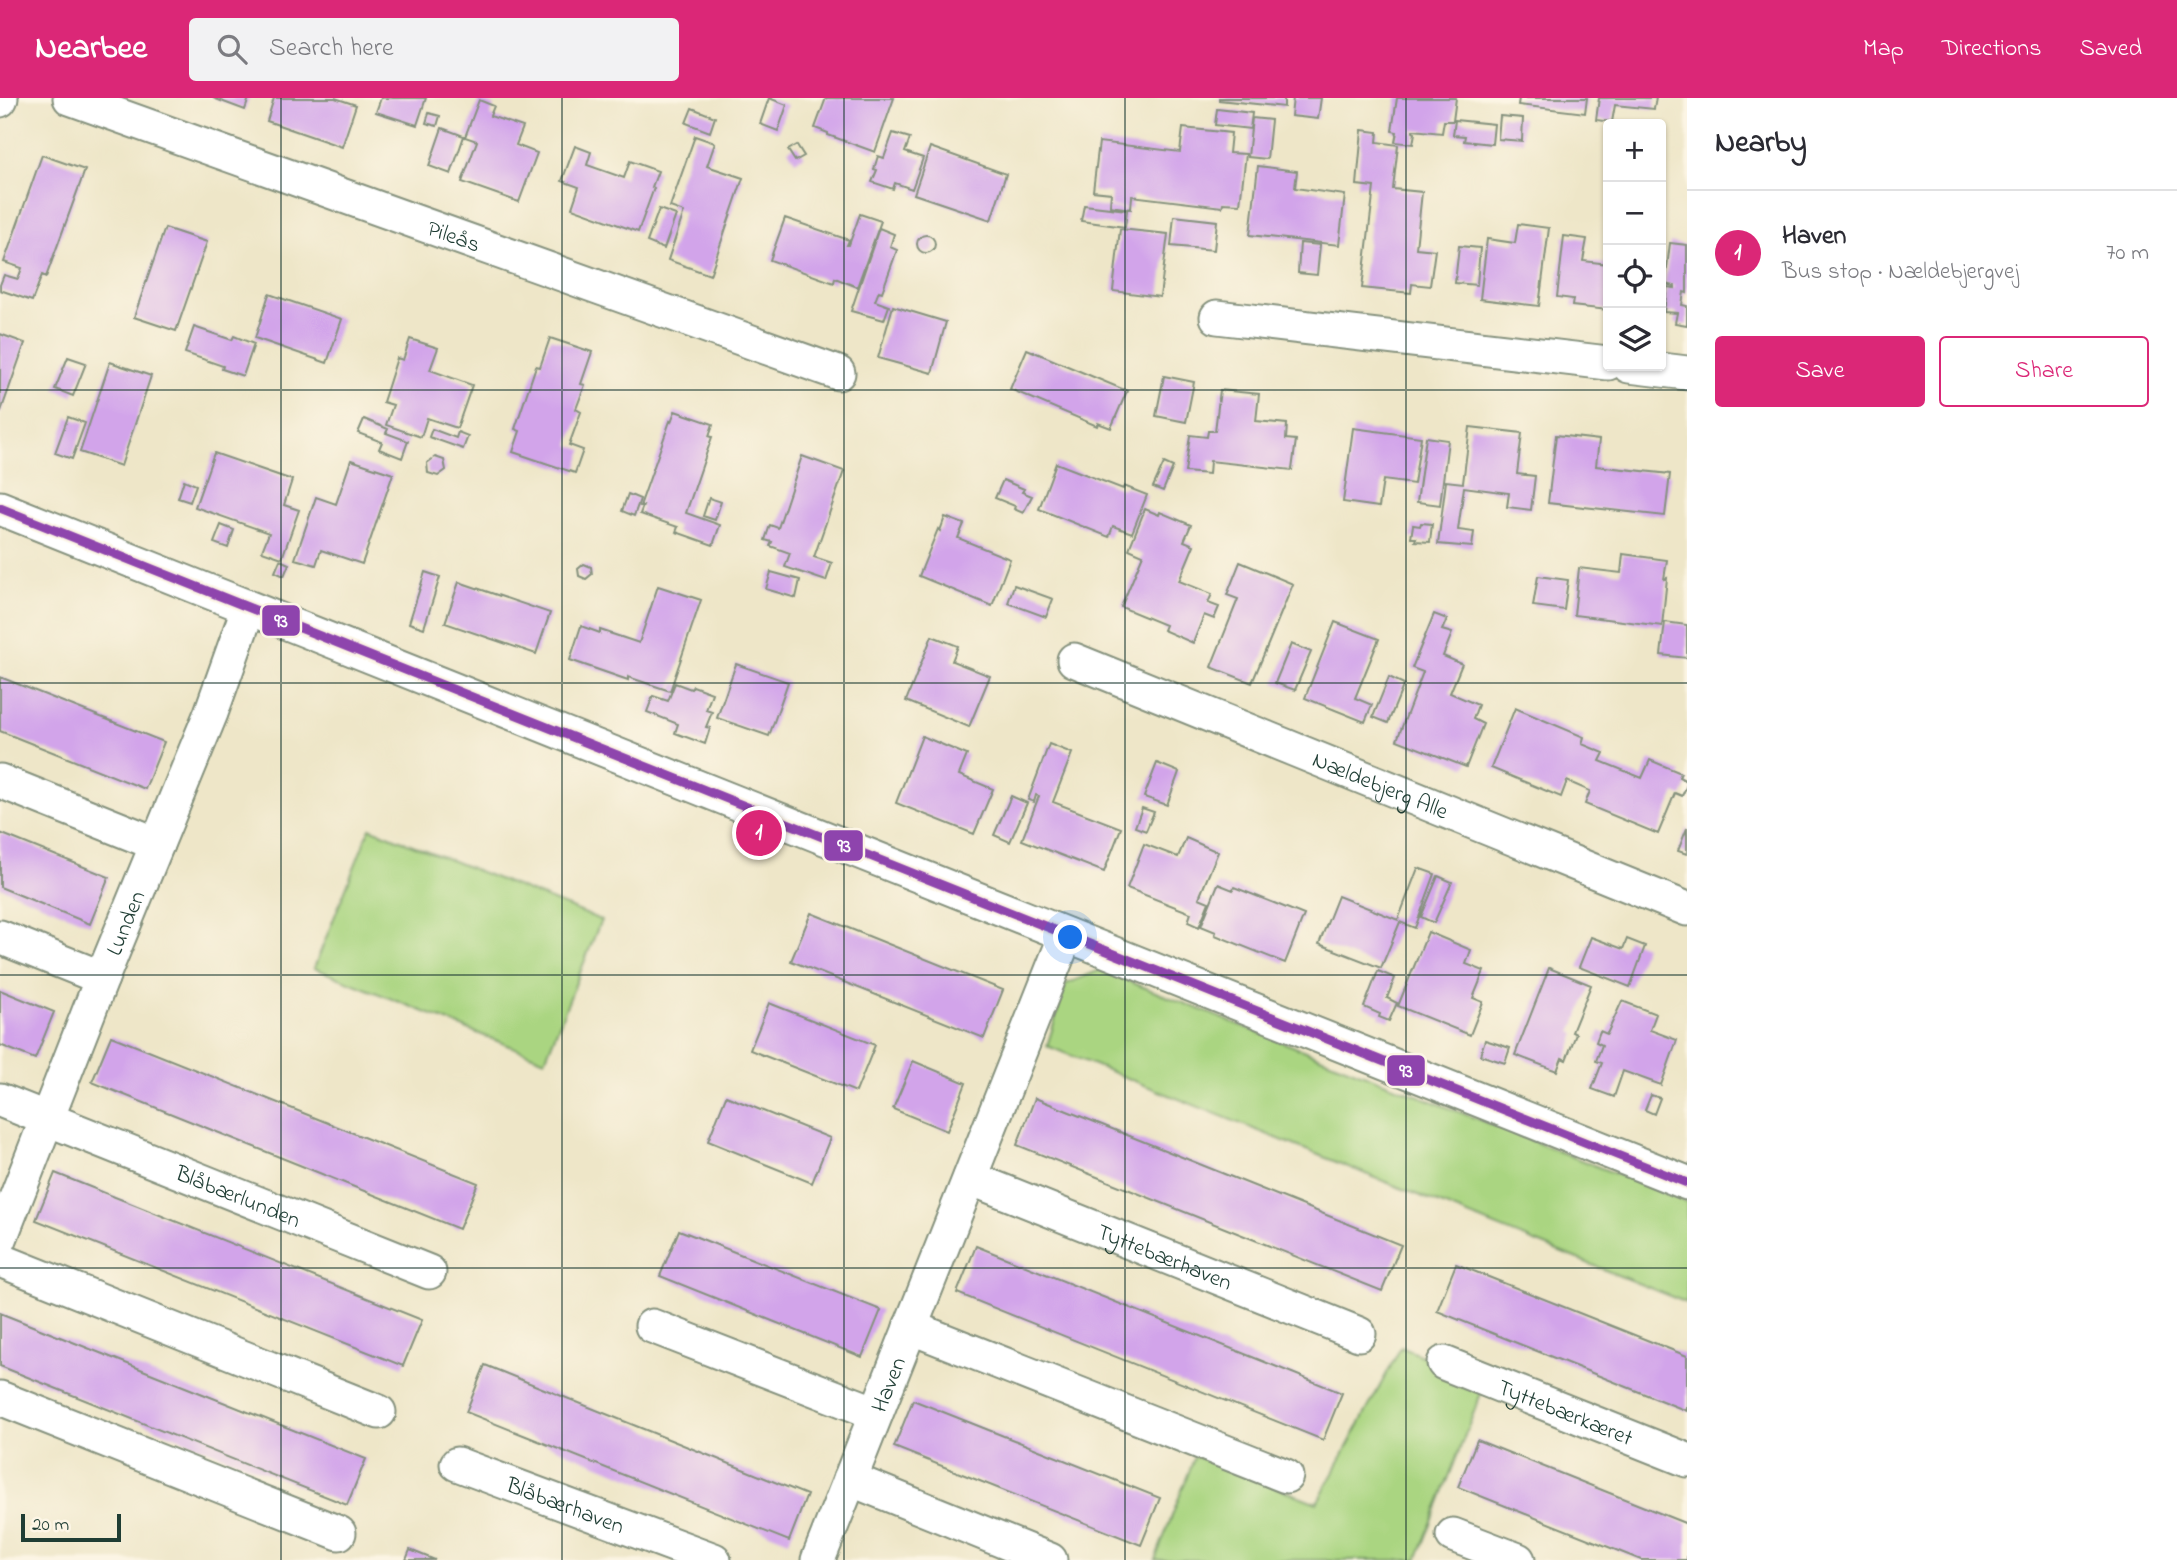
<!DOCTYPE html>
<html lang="en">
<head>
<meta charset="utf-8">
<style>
	body { margin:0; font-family:"Indie Flower",sans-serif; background:#f2f2f3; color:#2b2b33 }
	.controls { position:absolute; right:21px; top:21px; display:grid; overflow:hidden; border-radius:7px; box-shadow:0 2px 5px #0004 }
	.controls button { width:63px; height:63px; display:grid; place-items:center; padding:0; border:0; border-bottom:2px solid #e1e1e2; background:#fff; color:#2b2b33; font:35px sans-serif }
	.scale { position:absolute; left:21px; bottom:18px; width:100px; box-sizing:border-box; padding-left:7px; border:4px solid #1f3d34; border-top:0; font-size:19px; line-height:24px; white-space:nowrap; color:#1f3d34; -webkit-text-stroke:5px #fcf5e5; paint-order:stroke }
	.you { position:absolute; left:1071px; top:840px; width:24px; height:24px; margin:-18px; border:5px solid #fff; border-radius:50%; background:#1a73e8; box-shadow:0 0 0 10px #1a73e833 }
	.badge { display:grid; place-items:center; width:46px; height:46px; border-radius:50%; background:#db2777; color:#fff; font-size:23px; font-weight:700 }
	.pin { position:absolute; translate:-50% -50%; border:4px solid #fff; box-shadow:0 2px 7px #0006 }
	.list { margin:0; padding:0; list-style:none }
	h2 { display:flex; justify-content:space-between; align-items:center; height:91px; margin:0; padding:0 28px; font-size:30px }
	h2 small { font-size:23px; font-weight:400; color:#7c7c81 }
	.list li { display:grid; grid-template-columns:46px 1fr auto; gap:21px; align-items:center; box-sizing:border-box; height:126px; padding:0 28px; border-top:2px solid #e1e1e2 }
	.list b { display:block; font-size:26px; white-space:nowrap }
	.list p { margin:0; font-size:23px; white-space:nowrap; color:#7c7c81 }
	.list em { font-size:23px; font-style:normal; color:#7c7c81 }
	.actions { display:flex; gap:14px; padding:21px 28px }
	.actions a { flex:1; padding:16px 0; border:2px solid #db2777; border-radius:7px; text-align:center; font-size:24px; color:#db2777 }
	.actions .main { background:#db2777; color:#fff }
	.icon { flex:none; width:38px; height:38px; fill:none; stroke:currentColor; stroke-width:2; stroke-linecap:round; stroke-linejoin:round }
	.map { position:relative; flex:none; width:1687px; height:1462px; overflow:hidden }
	header { display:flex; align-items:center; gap:42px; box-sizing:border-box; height:98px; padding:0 35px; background:#db2777; color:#fff }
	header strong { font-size:33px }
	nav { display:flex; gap:38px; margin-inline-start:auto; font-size:24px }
	.search { width:490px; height:63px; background:#f2f2f3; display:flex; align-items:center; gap:18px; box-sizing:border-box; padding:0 24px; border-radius:7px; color:#7c7c81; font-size:26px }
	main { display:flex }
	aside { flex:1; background:#fff }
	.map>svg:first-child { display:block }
	.green { fill:#aad581; stroke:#64895a; stroke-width:2 }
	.building { fill:#d2a4ea }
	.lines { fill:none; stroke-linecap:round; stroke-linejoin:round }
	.minor-casing { stroke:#86927e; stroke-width:37 }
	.minor { stroke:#fff; stroke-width:33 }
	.bus-1-casing { stroke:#fcf5e5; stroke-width:14 }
	.bus-1 { stroke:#8e44ad; stroke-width:9 }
	.grid { fill:none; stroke:#1f3d34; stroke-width:2; stroke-opacity:0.55 }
	.labels { text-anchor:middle; stroke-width:6; stroke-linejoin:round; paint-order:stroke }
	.street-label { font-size:23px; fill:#1f3d34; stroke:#fcf5e5 }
	.line-badge { stroke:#fcf5e5; stroke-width:2.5 }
	.badge-label { font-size:19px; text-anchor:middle; font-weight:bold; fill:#fff }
</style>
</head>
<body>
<header>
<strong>Nearbee</strong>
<div class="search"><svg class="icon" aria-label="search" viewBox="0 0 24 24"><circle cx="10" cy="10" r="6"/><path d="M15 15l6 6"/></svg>Search here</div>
<nav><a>Map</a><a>Directions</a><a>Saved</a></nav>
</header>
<main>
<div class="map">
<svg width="1687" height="1462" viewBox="0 0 1687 1462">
	<rect width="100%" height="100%" fill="#fcf5e5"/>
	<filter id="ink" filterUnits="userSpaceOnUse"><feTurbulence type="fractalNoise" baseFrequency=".0143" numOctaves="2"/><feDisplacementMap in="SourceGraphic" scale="14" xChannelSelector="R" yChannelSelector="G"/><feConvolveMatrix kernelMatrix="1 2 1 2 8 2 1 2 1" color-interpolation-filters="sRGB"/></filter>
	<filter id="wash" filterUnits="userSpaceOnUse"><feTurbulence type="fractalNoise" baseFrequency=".00686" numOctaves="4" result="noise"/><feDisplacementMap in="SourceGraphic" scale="28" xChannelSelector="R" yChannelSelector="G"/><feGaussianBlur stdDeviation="1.57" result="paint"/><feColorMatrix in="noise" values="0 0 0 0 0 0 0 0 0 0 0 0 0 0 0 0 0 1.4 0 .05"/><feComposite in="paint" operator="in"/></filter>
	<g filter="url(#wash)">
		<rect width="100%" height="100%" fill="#eee6c8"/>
		<path class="green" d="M 370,730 L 601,822 L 545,962 L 314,870 Z
			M 1100,872 L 1687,1104 L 1687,1205 L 1047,948 L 1066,886 Z
			M 1401,1249 L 1485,1285 L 1417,1462 L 1155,1462 L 1195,1358 L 1317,1405 Z"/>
		<g id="blocks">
			<path class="building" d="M 213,0 L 249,0 L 245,12 Z
				M 274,0 L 335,0 L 356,7 L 342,49 L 267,23 Z
				M 381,0 L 426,0 L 417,27 L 376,14 Z
				M 769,0 L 787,7 L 778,33 L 760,26 Z
				M 826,0 L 894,0 L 875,54 L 828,37 L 828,35 L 815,30 Z
				M 1219,0 L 1284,0 L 1284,9 L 1219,2 Z
				M 1293,0 L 1321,0 L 1318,21 L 1291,18 Z
				M 1397,0 L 1456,0 L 1453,23 L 1444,23 L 1442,35 L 1413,32 L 1413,34 L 1415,35 L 1413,46 L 1395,44 L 1397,34 L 1392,33 Z
				M 1519,0 L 1587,0 L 1585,15 L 1518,7 Z
				M 1599,0 L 1656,0 L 1654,11 L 1615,7 L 1612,24 L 1596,22 Z
				M 479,2 L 494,8 L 490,18 L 523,29 L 516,47 L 537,55 L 519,104 L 462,84 L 477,43 L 465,39 Z
				M 692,10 L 715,19 L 710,34 L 686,25 Z
				M 1217,11 L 1252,15 L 1250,31 L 1215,27 Z
				M 429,15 L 440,18 L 437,28 L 426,25 Z
				M 1500,18 L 1523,20 L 1522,43 L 1498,41 Z
				M 1252,20 L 1271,22 L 1267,61 L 1248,59 Z
				M 1455,22 L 1494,26 L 1492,46 L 1464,43 L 1465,38 L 1453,37 Z
				M 442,30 L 464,38 L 451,76 L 429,68 Z
				M 1183,30 L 1231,35 L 1229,55 L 1246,56 L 1240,106 L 1223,105 L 1222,109 L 1132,98 L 1131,111 L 1110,108 L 1111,95 L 1093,93 L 1099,44 L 1180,54 Z
				M 1362,32 L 1378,34 L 1377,44 L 1398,47 L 1393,91 L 1422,94 L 1416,150 L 1435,152 L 1430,188 L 1412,186 L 1411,195 L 1362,190 L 1374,89 L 1357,87 Z
				M 893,35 L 910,40 L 905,54 L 923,60 L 912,91 L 895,85 L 893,91 L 872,84 L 877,72 L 874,71 L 878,58 L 884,60 Z
				M 695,38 L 715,45 L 707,68 L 743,80 L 710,177 L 668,162 L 684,114 L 670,109 Z
				M 797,47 L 804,58 L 795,63 L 788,52 Z
				M 575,48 L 591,54 L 587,67 L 624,80 L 630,63 L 658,73 L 652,89 L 654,90 L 638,134 L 572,110 L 579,89 L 562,83 Z
				M 930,49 L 1006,76 L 991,122 L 914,96 Z
				M 42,57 L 85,72 L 46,179 L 42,177 L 32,203 L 0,192 L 0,187 L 4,177 L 18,181 L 22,170 L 4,164 Z
				M 1258,68 L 1297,73 L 1295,90 L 1345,97 L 1339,147 L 1250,137 Z
				M 1084,107 L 1127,112 L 1125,129 L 1081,123 Z
				M 659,111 L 676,117 L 664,151 L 647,144 Z
				M 860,116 L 881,123 L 857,189 L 835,180 L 834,185 L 770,162 L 785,120 L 849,142 L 847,147 L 849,147 Z
				M 1174,118 L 1217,123 L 1214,152 L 1171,148 Z
				M 1518,126 L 1549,130 L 1539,208 L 1480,201 L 1487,141 L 1515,145 Z
				M 165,130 L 207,144 L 176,233 L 134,219 Z
				M 879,130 L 894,136 L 890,149 L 897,152 L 882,194 L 879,193 L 875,203 L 889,208 L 884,222 L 851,213 Z
				M 1120,131 L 1168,136 L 1160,199 L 1113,193 Z
				M917 146a9 9 0 1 1 18 0a9 9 0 1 1-18 0Z
				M 1564,138 L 1587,141 L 1583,163 L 1608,166 L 1608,212 L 1572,208 L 1573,201 L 1557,199 Z
				M 1300,145 L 1320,147 L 1317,177 L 1298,175 Z
				M 1670,145 L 1687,147 L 1687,195 L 1684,194 L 1682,207 L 1687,208 L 1687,227 L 1675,225 L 1677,215 L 1664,214 L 1667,189 L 1675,190 L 1675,188 L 1665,186 Z
				M 1459,148 L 1480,150 L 1477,187 L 1455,185 Z
				M 269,196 L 342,221 L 327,265 L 255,240 Z
				M 893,208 L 946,224 L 932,275 L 878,260 Z
				M 194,229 L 232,242 L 234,238 L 254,246 L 243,278 L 222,271 L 223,268 L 185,255 Z
				M 0,236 L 25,245 L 0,316 Z
				M 550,240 L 592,254 L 581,286 L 585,287 L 576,311 L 581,314 L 569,347 L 583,352 L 575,375 L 513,354 L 520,333 L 515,331 L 536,268 L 540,269 Z
				M 410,241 L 438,250 L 430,272 L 472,287 L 457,330 L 427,320 L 421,339 L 386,327 L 393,307 L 383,304 L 397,260 L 403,262 Z
				M 1027,251 L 1127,293 L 1111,330 L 1098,325 L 1097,328 L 1010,291 Z
				M 68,259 L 86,265 L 73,298 L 55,291 Z
				M 110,264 L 151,278 L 121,368 L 80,354 Z
				M 1164,278 L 1194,284 L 1186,324 L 1156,318 Z
				M 1220,292 L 1259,296 L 1256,323 L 1287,326 L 1286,341 L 1296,342 L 1292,372 L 1210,363 L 1209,376 L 1185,374 L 1190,337 L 1207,339 L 1208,333 L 1215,333 Z
				M 675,313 L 713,326 L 709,338 L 712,339 L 686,415 L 720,427 L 713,447 L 676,434 L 678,429 L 640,416 L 643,408 L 640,408 L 670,323 L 671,324 Z
				M 68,319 L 85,325 L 72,361 L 55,355 Z
				M 364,321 L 388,331 L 386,335 L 408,343 L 402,360 L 379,351 L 382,344 L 358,335 Z
				M 1470,329 L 1522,335 L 1517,376 L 1535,378 L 1531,412 L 1507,409 L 1509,395 L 1464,389 L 1458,432 L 1474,434 L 1472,449 L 1438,446 L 1446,383 L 1463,385 Z
				M 1353,330 L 1421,339 L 1414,386 L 1383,382 L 1379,409 L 1343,404 Z
				M 432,331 L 456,340 L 458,334 L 468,338 L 463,351 L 429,339 Z
				M 1556,337 L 1599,342 L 1596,368 L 1670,376 L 1665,418 L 1548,405 Z
				M 1426,339 L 1448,342 L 1440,407 L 1417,404 Z
				M 214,355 L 292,382 L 284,407 L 299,412 L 282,460 L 262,453 L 269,435 L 195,409 Z
				M 802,358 L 844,373 L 814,459 L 832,465 L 826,483 L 785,469 L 790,455 L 770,448 L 772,444 L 765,442 L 770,427 L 778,430 Z
				M 435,359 L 444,362 L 446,372 L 438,378 L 428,375 L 427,365 Z
				M 351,362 L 393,376 L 362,466 L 321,452 L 316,467 L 295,461 L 316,399 L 336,406 Z
				M 1056,365 L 1123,391 L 1124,388 L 1147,397 L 1132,435 L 1113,428 L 1109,439 L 1039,411 Z
				M 1164,365 L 1173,369 L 1163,393 L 1153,389 Z
				M 184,382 L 196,387 L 190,404 L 178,400 Z
				M 1003,382 L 1024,391 L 1022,394 L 1032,398 L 1023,415 L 1014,411 L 1015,408 L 995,400 Z
				M 628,396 L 640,401 L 634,418 L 622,413 Z
				M 709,400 L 721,404 L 715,422 L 703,418 Z
				M 1145,411 L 1159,417 L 1160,414 L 1191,427 L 1184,443 L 1194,447 L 1179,483 L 1212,496 L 1208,505 L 1219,509 L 1214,521 L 1204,517 L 1193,545 L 1163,532 L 1165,527 L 1121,509 L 1143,457 L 1129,451 Z
				M 945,419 L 964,426 L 958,440 L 1010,461 L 992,508 L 919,478 L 938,431 L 940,433 Z
				M 1421,425 L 1432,426 L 1430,444 L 1415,443 L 1416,440 L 1411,440 L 1413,427 L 1420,428 Z
				M 221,427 L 234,432 L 228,450 L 214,445 Z
				M 1623,456 L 1667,462 L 1664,481 L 1667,480 L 1662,528 L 1574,517 L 1579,470 L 1621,475 Z
				M 280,462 L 289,466 L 284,478 L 275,474 Z
				M 1240,464 L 1293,486 L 1252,585 L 1211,569 L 1238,501 L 1227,497 Z
				M 584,466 L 591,469 L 592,476 L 586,481 L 579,478 L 578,471 Z
				M 425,474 L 440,479 L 424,530 L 409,525 Z
				M 771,474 L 800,482 L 796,500 L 766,491 Z
				M 1538,478 L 1568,482 L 1564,512 L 1533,508 Z
				M 459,484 L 550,515 L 536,556 L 445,525 Z
				M 1014,487 L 1053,501 L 1046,519 L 1008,505 Z
				M 658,488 L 701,502 L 670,593 L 628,579 L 628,582 L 570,562 L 581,528 L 600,535 L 600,532 L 639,545 Z
				M 1434,516 L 1447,521 L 1442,532 L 1452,535 L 1443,558 L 1462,566 L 1450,595 L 1478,607 L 1473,621 L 1483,626 L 1466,669 L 1397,642 L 1423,574 L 1412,570 Z
				M 1335,524 L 1379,541 L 1355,600 L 1372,607 L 1365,624 L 1305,600 Z
				M 1665,524 L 1687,527 L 1687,560 L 1661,557 Z
				M 932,538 L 958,548 L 952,563 L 990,578 L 969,629 L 906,603 Z
				M 1291,546 L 1311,554 L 1295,592 L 1275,585 Z
				M 736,566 L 788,584 L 769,638 L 717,620 Z
				M 0,579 L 164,644 L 145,691 L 0,633 Z
				M 1389,579 L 1404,586 L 1388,625 L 1373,619 Z
				M 675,585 L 691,591 L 693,588 L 712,595 L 706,612 L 712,614 L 706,629 L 710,630 L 705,646 L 675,635 L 678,626 L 647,614 L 653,598 L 668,603 Z
				M 1515,610 L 1584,639 L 1582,646 L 1604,655 L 1600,663 L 1642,680 L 1650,662 L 1681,675 L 1679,679 L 1687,683 L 1687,687 L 1682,698 L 1675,695 L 1658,736 L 1585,706 L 1590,693 L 1567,683 L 1561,699 L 1491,670 Z
				M 922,638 L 967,657 L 959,677 L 993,691 L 974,736 L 896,705 Z
				M 1049,646 L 1072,655 L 1053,704 L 1121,730 L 1104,774 L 1022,742 L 1039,698 L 1036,697 L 1034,704 L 1028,702 Z
				M 1157,665 L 1179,674 L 1167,707 L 1144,699 Z
				M 1011,698 L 1027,705 L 1010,744 L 994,737 Z
				M 1142,710 L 1154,714 L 1146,733 L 1135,729 Z
				M 1687,730 L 1687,756 L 1678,753 Z
				M 0,735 L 109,779 L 90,826 L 0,789 Z
				M 1186,740 L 1218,754 L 1199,800 L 1209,804 L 1199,829 L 1188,824 L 1191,815 L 1127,790 L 1144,746 L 1178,759 Z
				M 1418,770 L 1435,776 L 1415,830 L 1400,824 L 1381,870 L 1319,846 L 1338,798 L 1398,822 Z
				M 1438,778 L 1452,784 L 1434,825 L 1421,819 Z
				M 1218,786 L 1233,792 L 1234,789 L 1304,817 L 1285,865 L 1215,837 L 1216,834 L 1201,828 Z
				M 811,815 L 1003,892 L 984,940 L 791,863 Z
				M 1428,834 L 1471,852 L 1466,866 L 1484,873 L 1473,900 L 1483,904 L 1470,937 L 1398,908 Z
				M 1591,839 L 1623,851 L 1627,841 L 1645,848 L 1630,889 L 1579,869 Z
				M 1549,870 L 1591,887 L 1572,934 L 1576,936 L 1566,962 L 1562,960 L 1557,973 L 1515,957 Z
				M 1378,873 L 1395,880 L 1387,900 L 1397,905 L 1389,923 L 1379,919 L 1380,916 L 1364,909 Z
				M 0,892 L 54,914 L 35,961 L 0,947 Z
				M 1622,903 L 1656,916 L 1650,932 L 1677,942 L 1661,987 L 1623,973 L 1614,999 L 1592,991 L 1602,965 L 1596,963 L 1602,947 L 1596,944 L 1600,933 L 1607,936 Z
				M 769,905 L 875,947 L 856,994 L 750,952 Z
				M 111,938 L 478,1085 L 459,1131 L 92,984 Z
				M 1485,942 L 1510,950 L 1505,965 L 1480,957 Z
				M 913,963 L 966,985 L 947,1033 L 893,1011 Z
				M 1651,997 L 1660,1000 L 1654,1016 L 1645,1012 Z
				M 726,998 L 830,1040 L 812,1085 L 708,1043 Z
				M 1035,1000 L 1401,1147 L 1382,1193 L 1017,1047 Z
				M 55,1075 L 422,1222 L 403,1268 L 36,1122 Z
				M 679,1132 L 881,1212 L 862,1259 L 660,1178 Z
				M 976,1148 L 1342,1295 L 1323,1342 L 957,1195 Z
				M 1456,1166 L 1687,1258 L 1687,1313 L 1437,1213 Z
				M 0,1215 L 366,1361 L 347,1407 L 0,1268 Z
				M 485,1267 L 807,1397 L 789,1443 L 466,1314 Z
				M 913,1302 L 1160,1400 L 1141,1447 L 894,1349 Z
				M 1477,1342 L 1687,1426 L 1687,1462 L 1641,1462 L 1458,1389 Z
				M 410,1452 L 435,1462 L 406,1462 Z"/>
		</g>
	</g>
	<g filter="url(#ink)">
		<use href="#blocks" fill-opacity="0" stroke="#86927e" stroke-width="2"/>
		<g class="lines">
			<g class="minor-casing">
				<g id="minor">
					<path id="s1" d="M 70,0 L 838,275"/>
					<path d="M 0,2 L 1,0"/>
					<path d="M 1217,219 L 1608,265"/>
					<path d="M 1629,268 L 1687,275"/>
					<path d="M 0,410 L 1687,1085"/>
					<path id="s2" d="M 1074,562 L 1687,811"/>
					<path d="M 0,683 L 157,746"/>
					<path d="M 0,839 L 102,880"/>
					<path id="s3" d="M 0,1002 L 429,1174"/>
					<path id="s4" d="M 970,1080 L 1359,1236"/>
					<path id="s5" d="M 0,1141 L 102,880 L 211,615 L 248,511"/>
					<path d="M 0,1162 L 379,1314"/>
					<path d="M 652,1228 L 876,1315"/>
					<path d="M 910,1229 L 1286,1378"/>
					<path id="s6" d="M 1444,1265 L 1687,1362"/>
					<path d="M 0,1300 L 339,1435"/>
					<path id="s7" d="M 457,1366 L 714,1462"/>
					<path d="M 850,1381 L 1050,1462"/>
					<path d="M 1453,1437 L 1518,1462"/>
					<path id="s8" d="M 818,1462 L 1066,837"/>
				</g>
			</g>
			<use href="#minor" class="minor"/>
			<g class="bus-1-casing">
				<path id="bus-1" d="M 0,410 L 1687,1085"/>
			</g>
			<use href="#bus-1" class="bus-1"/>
		</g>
	</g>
	<path class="grid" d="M 281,0 L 281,1462M 562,0 L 562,1462M 844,0 L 844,1462M 1125,0 L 1125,1462M 1406,0 L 1406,1462M 0,292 L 1687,292M 0,585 L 1687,585M 0,877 L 1687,877M 0,1170 L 1687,1170"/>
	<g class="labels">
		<g class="street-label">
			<text dy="8" stroke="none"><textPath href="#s1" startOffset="408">Pileås</textPath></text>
			<text dy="8" stroke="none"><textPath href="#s2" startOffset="331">Nældebjerg Alle</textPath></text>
			<text dy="8" stroke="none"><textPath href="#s5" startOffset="340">Lunden</textPath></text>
			<text dy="8" stroke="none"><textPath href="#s3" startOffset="257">Blåbærlunden</textPath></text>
			<text dy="8" stroke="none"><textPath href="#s4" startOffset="210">Tyttebærhaven</textPath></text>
			<text dy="8" stroke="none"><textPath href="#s8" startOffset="189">Haven</textPath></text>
			<text dy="8" stroke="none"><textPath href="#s6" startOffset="131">Tyttebærkæret</textPath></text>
			<text dy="8" stroke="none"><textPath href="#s7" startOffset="116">Blåbærhaven</textPath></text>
		</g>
	</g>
	<g class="line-badge">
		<rect x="261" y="506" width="40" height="33" rx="7" fill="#8e44ad"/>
		<rect x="823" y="731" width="41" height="33" rx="7" fill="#8e44ad"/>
		<rect x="1386" y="956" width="40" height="33" rx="7" fill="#8e44ad"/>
	</g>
	<g class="badge-label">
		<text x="281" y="529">93</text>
		<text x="844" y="754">93</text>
		<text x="1406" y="979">93</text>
	</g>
</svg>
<div class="controls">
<button>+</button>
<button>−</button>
<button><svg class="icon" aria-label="locate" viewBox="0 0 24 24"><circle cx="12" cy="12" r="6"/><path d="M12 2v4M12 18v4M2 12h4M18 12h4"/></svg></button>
<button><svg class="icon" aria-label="layers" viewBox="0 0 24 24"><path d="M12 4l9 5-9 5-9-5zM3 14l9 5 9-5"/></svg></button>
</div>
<div class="scale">20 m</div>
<div class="you"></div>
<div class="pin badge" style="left:759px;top:735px">1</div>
</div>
<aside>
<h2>Nearby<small></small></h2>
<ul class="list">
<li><span class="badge">1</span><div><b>Haven</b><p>Bus stop · Nældebjergvej</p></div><em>70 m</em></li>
</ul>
<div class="actions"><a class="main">Save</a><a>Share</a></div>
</aside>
</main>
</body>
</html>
